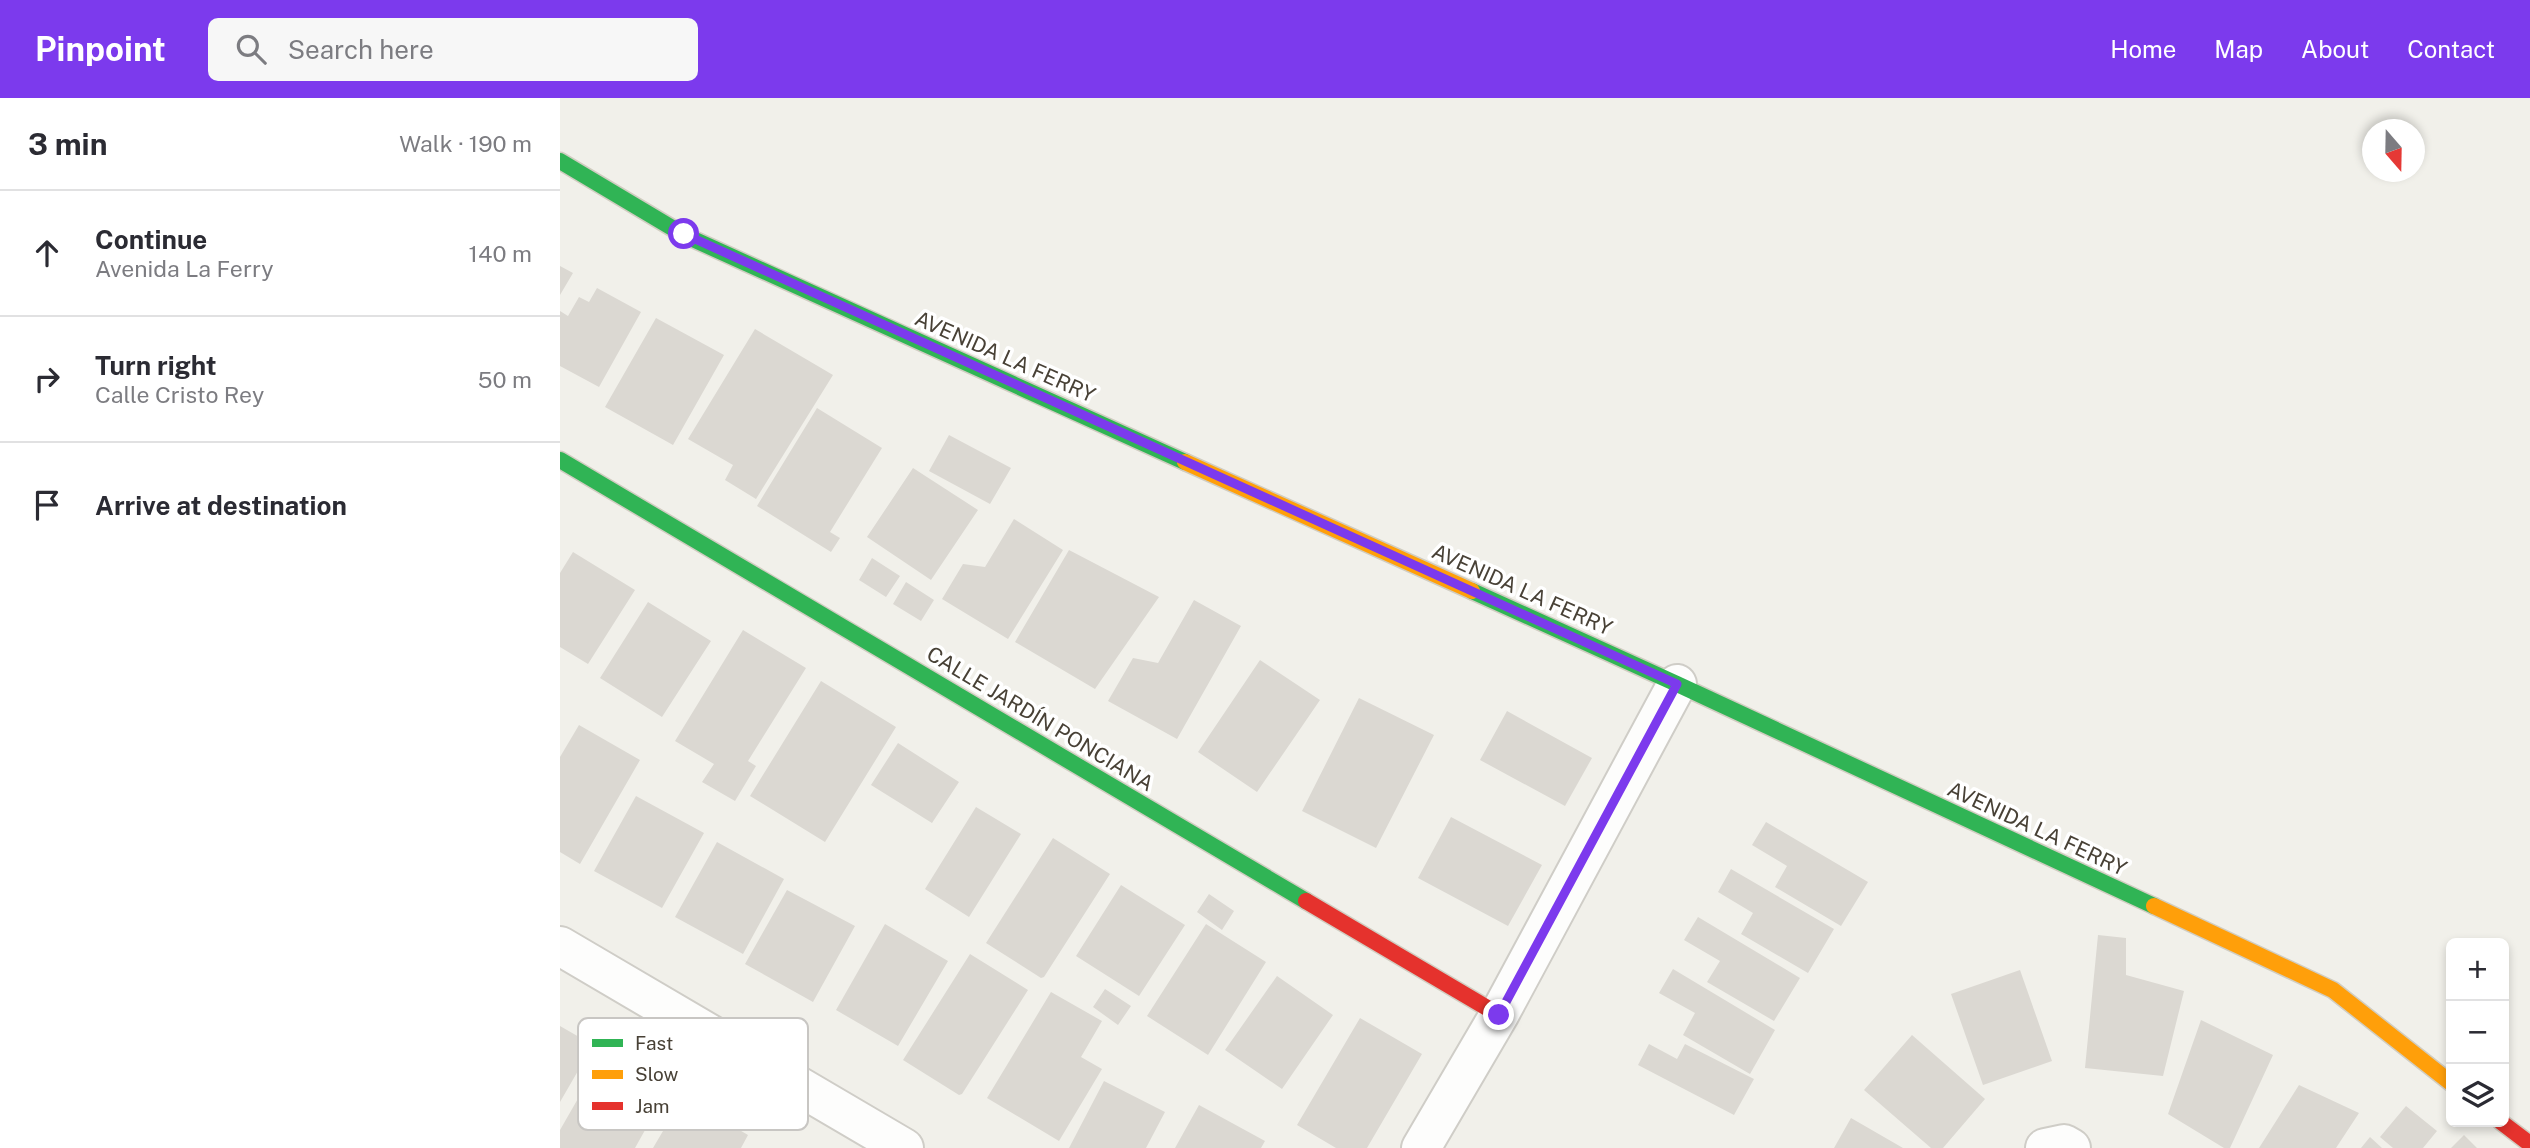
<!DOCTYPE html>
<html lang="en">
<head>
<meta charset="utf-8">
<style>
	body { margin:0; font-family:"Public Sans",sans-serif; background:#f7f7f7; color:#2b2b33 }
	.controls { position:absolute; right:21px; bottom:21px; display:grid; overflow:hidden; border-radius:10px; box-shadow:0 4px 10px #0003 }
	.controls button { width:63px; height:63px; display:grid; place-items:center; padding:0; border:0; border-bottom:2px solid #e1e1e2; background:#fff; color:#2b2b33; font:35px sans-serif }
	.compass { position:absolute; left:1802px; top:21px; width:63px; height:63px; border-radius:50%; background:#fff; box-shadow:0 4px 10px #0003; rotate:160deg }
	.stop { position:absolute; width:21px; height:21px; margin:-16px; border:5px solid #7c3aed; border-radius:50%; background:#fff }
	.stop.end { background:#7c3aed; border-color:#fff; box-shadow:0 2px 7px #0008 }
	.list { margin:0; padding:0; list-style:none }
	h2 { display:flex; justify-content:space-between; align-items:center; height:91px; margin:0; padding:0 28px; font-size:30px }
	h2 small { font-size:23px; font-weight:400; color:#7c7c81 }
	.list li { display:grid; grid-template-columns:46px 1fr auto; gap:21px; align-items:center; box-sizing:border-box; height:126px; padding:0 28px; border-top:2px solid #e1e1e2 }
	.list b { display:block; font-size:26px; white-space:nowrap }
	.list p { margin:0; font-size:23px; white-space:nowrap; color:#7c7c81 }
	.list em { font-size:23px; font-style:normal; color:#7c7c81 }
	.icon { flex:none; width:38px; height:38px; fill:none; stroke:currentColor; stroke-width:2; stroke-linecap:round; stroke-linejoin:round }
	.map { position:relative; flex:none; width:1970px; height:1050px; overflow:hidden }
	header { display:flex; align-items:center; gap:42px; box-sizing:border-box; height:98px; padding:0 35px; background:#7c3aed; color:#fff }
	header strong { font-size:33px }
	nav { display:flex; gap:38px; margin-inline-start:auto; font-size:24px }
	.search { width:490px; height:63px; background:#f7f7f7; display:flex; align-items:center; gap:18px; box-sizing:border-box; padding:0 24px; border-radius:10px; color:#7c7c81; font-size:26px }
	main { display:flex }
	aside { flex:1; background:#fff }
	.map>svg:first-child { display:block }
	.building { fill:#dbd8d2 }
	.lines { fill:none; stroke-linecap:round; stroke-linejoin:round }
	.street-casing { stroke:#cfcdc7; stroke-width:42 }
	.fast-casing { stroke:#d1cdc1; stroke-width:19 }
	.slow-casing { stroke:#d1cdc1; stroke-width:19 }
	.jam-casing { stroke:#d1cdc1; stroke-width:19 }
	.street { stroke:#fdfdfc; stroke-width:38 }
	.fast { stroke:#30b455; stroke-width:16 }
	.slow { stroke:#ff9f0a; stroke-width:16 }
	.jam { stroke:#e5322d; stroke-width:16 }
	.route { stroke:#7c3aed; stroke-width:9 }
	.labels { text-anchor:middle; stroke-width:7; stroke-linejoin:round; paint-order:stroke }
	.street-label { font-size:21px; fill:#484136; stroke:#fff }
	.key { fill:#fff; stroke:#c8c6c3; stroke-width:2 }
	.key-label { font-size:19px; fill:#484136 }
</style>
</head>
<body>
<header>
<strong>Pinpoint</strong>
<div class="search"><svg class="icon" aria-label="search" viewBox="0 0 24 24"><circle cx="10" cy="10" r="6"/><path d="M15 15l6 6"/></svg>Search here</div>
<nav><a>Home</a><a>Map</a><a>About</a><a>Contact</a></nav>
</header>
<main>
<aside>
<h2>3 min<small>Walk · 190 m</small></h2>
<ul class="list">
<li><svg class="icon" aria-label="ahead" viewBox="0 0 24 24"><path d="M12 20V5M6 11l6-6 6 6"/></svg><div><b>Continue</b><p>Avenida La Ferry</p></div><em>140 m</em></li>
<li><svg class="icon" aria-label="right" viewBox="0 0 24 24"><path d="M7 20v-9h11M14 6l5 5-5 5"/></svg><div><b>Turn right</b><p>Calle Cristo Rey</p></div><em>50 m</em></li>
<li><svg class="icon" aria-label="arrive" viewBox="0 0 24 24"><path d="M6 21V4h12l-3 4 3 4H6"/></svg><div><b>Arrive at destination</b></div></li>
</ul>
</aside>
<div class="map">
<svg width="1970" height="1050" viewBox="0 0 1970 1050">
	<rect width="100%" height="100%" fill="#f1f0ea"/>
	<path class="building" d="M 0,168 L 13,175 L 0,197 Z
		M 37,190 L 81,214 L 39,289 L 0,268 L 0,213 L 8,218 L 19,199 L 29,204 Z
		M 96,220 L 164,257 L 113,347 L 45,309 Z
		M 195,231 L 273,277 L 196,401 L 165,382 L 173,367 L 128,341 Z
		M 257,310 L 322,350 L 270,434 L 280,440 L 271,454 L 197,408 Z
		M 389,337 L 451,370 L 430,406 L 369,373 Z
		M 353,370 L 418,412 L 371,482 L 307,439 Z
		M 454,421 L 503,452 L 448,541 L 382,501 L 403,466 L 425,469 Z
		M 509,452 L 599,499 L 535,591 L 455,544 Z
		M 13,454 L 75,492 L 28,566 L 0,549 L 0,475 Z
		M 312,460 L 340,478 L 326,499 L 299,482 Z
		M 346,484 L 374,502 L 361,523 L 333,506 Z
		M 634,502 L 681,528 L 617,641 L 548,603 L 573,560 L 598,565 Z
		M 88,504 L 151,543 L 102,619 L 40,580 Z
		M 183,532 L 246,570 L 188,663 L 196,668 L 175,703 L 142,684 L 154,666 L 115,643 Z
		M 700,562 L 760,602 L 697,694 L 638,654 Z
		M 261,583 L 336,629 L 265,744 L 190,698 Z
		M 799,600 L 874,637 L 816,750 L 742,713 Z
		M 947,613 L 1032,660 L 1005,708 L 920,662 Z
		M 19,627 L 80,662 L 20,766 L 0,754 L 0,659 Z
		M 338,645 L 399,684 L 372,725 L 311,687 Z
		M 76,698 L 144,735 L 102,810 L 34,773 Z
		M 416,709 L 461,736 L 409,819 L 365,791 Z
		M 891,719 L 982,767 L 948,828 L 858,780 Z
		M 1206,724 L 1308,784 L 1281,828 L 1215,789 L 1227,768 L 1192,747 Z
		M 493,740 L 550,776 L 484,879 L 481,880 L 426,845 Z
		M 157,744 L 224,781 L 183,856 L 115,819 Z
		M 1171,771 L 1274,831 L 1248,875 L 1181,836 L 1193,815 L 1158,794 Z
		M 561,787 L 625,827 L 579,898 L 516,858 Z
		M 227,792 L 295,828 L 253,904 L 185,866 Z
		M 649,796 L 674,813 L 662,832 L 637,814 Z
		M 1138,819 L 1240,880 L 1214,923 L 1147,884 L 1160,863 L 1124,842 Z
		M 325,826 L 388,863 L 338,948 L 276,912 Z
		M 646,826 L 706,864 L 648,957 L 587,918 Z
		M 1538,837 L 1566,840 L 1566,877 L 1624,893 L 1603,978 L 1525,970 Z
		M 410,856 L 468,892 L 402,996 L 399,997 L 343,962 Z
		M 1113,871 L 1215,932 L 1190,976 L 1123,937 L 1135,915 L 1099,895 Z
		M 1460,872 L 1492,963 L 1423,987 L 1391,896 Z
		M 717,878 L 773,917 L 722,991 L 665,952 Z
		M 545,891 L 571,908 L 558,927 L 533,909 Z
		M 491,894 L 542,923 L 521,959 L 542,971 L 499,1043 L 427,1000 Z
		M 800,920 L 862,956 L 807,1050 L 776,1050 L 737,1027 Z
		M 1641,922 L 1713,957 L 1670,1050 L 1664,1050 L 1608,1016 Z
		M 0,928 L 33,947 L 0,1004 Z
		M 1352,937 L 1425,1001 L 1383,1050 L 1371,1050 L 1304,992 Z
		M 1089,946 L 1117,961 L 1125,946 L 1194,981 L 1174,1017 L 1078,967 Z
		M 39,964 L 103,1000 L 75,1050 L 0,1050 L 0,1032 Z
		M 544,983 L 605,1014 L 586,1050 L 509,1050 Z
		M 1739,987 L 1799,1015 L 1776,1050 L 1699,1050 Z
		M 123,999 L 188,1037 L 181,1050 L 93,1050 Z
		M 639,1007 L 705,1043 L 701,1050 L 615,1050 Z
		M 1846,1008 L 1877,1033 L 1863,1050 L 1833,1050 L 1820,1039 Z
		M 1291,1020 L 1343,1050 L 1274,1050 Z
		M 1904,1037 L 1917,1050 L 1891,1050 Z
		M 1810,1039 L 1822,1050 L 1801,1050 Z"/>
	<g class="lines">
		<g class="street-casing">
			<path id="street" d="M 0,848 L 344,1050
				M 861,1050 L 939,917 L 1117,586
				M 1485,1050 L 1504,1046 L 1511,1050"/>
		</g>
		<g class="fast-casing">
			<path id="fast" d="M 0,63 L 124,137 L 625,364
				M 0,362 L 746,803
				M 912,493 L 1117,586 L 1594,808"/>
		</g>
		<g class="slow-casing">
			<path id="slow" d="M 625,364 L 912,493
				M 1594,808 L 1773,892 L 1891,985"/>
		</g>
		<g class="jam-casing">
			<path id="jam" d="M 746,803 L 939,917
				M 1941,1024 L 1970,1046"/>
		</g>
		<use href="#street" class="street"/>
		<use href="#fast" class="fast"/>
		<use href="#slow" class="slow"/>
		<use href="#jam" class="jam"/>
	</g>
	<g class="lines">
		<path class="route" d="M 124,136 L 1117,586 L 939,917"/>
	</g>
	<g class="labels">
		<g class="street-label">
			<text transform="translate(445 259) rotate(24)" y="7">AVENIDA LA FERRY</text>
			<text transform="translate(962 492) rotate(24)" y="7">AVENIDA LA FERRY</text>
			<text transform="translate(480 621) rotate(31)" y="7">CALLE JARDÍN PONCIANA</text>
			<text transform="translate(1477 731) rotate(25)" y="7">AVENIDA LA FERRY</text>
		</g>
	</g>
	<rect x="18" y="920" width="230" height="112" rx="10" class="key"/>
	<rect x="32" y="941" width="31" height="8" fill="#30b455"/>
	<rect x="32" y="972" width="31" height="9" fill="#ff9f0a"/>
	<rect x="32" y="1004" width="31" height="8" fill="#e5322d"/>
	<g class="key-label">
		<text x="75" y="952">Fast</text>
		<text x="75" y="983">Slow</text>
		<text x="75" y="1015">Jam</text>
	</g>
</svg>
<div class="controls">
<button>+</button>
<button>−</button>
<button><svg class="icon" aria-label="layers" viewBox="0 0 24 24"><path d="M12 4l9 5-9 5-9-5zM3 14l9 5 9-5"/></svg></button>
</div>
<svg class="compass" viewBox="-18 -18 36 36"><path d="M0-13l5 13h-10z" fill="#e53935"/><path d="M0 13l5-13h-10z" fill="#7c7c81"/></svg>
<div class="stop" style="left:124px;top:136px"></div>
<div class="stop end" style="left:939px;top:917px"></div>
</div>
</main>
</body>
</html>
